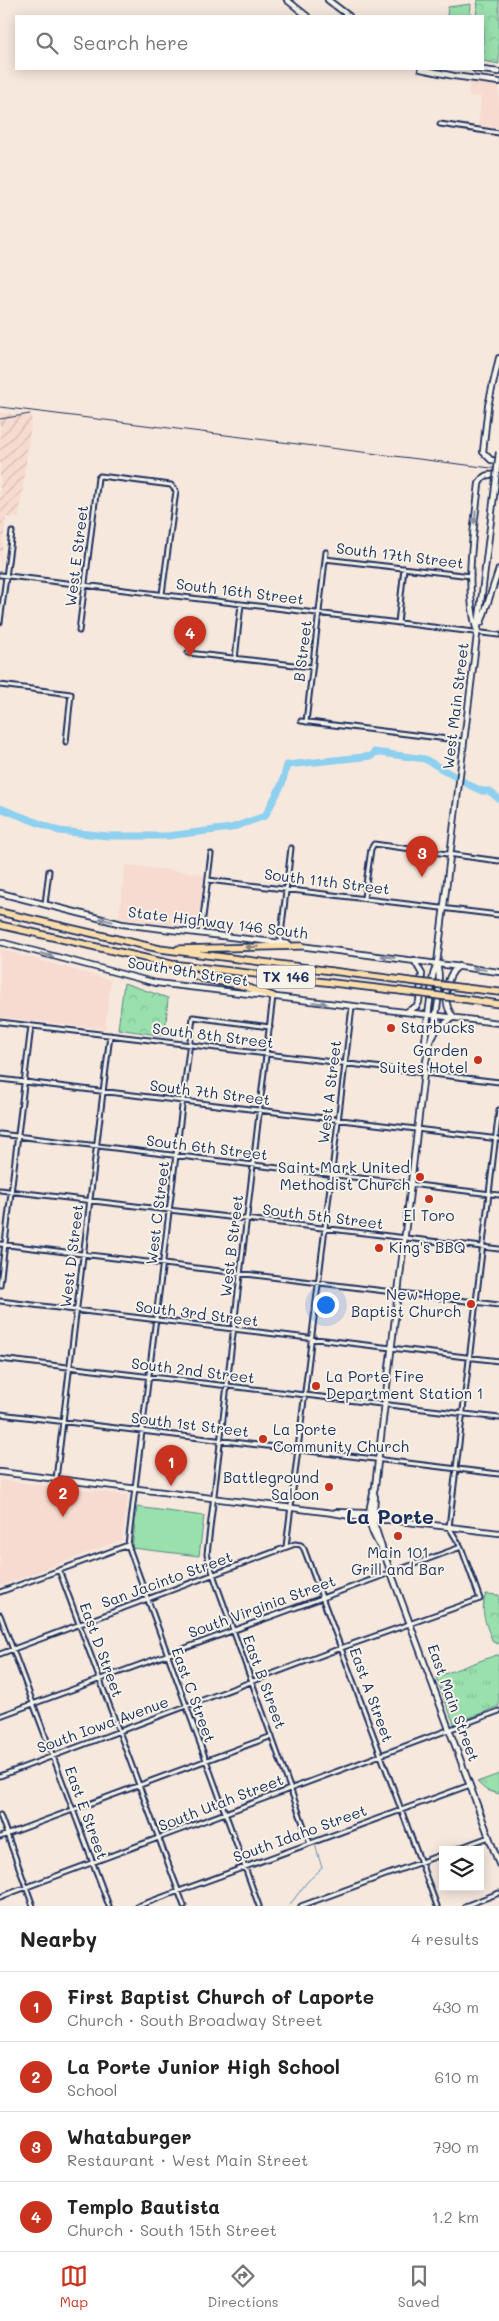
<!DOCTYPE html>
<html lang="en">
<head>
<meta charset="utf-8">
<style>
	body { margin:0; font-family:Mali,sans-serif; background:#f6f6f6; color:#222 }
	.controls { position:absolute; right:15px; bottom:15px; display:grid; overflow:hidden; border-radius:0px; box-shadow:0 2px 12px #0003 }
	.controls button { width:45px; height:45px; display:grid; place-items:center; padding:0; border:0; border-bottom:1px solid #e0e0e0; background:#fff; color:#222; font:25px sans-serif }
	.you { position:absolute; left:325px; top:1304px; width:18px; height:18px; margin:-12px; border:4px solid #fff; border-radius:50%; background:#1a73e8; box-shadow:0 0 0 8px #1a73e833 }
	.badge { display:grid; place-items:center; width:32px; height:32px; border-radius:50%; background:#c8321e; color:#fff; font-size:16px; font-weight:700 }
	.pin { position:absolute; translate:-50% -41px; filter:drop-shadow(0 1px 2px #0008) }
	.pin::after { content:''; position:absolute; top:26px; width:18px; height:15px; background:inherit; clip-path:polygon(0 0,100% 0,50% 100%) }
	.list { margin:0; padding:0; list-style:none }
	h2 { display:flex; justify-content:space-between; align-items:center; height:65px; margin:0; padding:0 20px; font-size:21px }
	h2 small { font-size:16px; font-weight:400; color:#767676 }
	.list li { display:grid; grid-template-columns:32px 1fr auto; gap:15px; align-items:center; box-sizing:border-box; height:70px; padding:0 20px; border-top:1px solid #e0e0e0 }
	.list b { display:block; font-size:19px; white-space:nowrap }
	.list p { margin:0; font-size:16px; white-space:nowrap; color:#767676 }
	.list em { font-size:16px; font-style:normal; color:#767676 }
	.icon { flex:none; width:28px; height:28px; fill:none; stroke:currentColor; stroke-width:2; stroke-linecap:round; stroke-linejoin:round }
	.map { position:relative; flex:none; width:499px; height:1906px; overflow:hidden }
	.search { position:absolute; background:#fff; box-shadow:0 2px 12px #0003; left:15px; right:15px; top:15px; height:55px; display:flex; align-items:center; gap:12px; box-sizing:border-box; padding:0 18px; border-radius:0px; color:#767676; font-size:19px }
	.sheet { height:345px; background:#fff }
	nav { display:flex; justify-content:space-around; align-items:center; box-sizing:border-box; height:70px; border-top:1px solid #e0e0e0; background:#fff; font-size:14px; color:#767676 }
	nav a { display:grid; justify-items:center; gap:2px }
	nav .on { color:#c8321e }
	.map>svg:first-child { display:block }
	.built { fill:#f7dbd0 }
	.industrial { fill:url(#industrial-furrows) }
	.grass { fill:url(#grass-tufts); stroke:#5a8886 }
	.forest { fill:url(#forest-crowns); stroke:#5a8886 }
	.pitch { fill:#99e0ad; stroke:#5a8886 }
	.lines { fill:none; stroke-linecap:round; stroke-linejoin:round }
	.stream { stroke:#5f90b5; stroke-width:1 }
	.river { stroke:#8dd0ef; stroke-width:7 }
	.street-casing { stroke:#1b2f5e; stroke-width:7 }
	.secondary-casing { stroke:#1b2f5e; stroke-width:8 }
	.highway-casing { stroke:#1b2f5e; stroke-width:9 }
	.street { stroke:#f7f3e8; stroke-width:3 }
	.secondary { stroke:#f7f3e8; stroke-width:4.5 }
	.highway { stroke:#fbddab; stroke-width:5.5 }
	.rail { stroke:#1b2f5e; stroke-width:1 }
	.secondary-bridge-casing { stroke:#1b2f5e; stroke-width:8; stroke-linecap:butt }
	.highway-bridge-casing { stroke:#1b2f5e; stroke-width:9; stroke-linecap:butt }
	.secondary-bridge { stroke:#f7f3e8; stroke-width:4.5 }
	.highway-bridge { stroke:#fbddab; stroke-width:5.5 }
	.oneway { fill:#8991a3 }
	.oneway2 { fill:#8b8684 }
	.poi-dot { fill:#c8321e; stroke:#f7f3e8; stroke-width:2 }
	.labels { text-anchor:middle; stroke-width:4; stroke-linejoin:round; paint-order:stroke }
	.shield { fill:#f7f3e8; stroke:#5d6a87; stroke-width:1 }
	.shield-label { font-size:14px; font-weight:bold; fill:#1b2f5e }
	.street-label { font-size:15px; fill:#1b2f5e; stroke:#f7f3e8 }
	.poi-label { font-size:15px; fill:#1b2f5e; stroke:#f7f3e8; text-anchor:start }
	.district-label { font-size:20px; font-weight:bold; fill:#1b2f5e; stroke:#f7f3e8 }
</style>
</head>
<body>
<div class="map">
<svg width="499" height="1906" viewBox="0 0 499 1906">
	<defs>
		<pattern id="industrial-furrows" width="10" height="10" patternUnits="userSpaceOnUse" patternTransform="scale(1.25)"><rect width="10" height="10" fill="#f7dbd0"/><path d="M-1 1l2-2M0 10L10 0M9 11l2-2" fill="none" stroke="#d3bcb5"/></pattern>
		<pattern id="grass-tufts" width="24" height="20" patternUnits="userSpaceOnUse" patternTransform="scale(1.25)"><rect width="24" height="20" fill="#99e0ad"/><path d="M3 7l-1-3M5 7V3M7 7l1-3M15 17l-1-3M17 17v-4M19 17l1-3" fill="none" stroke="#83c097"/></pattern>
		<pattern id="forest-crowns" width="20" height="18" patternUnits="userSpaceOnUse" patternTransform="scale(1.25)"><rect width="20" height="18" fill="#99e0ad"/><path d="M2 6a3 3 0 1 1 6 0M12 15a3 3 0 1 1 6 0" fill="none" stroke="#83c097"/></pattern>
	</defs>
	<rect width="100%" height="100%" fill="#f7e8dd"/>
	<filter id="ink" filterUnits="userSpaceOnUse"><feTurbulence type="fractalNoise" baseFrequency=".02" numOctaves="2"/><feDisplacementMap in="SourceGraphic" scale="10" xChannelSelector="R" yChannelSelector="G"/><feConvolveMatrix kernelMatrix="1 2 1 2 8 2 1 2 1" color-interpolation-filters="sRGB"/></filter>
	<g filter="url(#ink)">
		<path class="built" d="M 469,80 L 499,85 L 499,128 L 478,126 L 481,97 L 469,96 Z
			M 125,865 L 205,874 L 197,928 L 119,918 Z
			M 0,949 L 111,980 L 105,1029 L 0,1017 Z
			M 0,1480 L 128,1495 L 122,1540 L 0,1586 Z"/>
		<path class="industrial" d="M 0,413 L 32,416 L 19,518 L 6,517 L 0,567 Z"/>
		<path class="grass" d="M 496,1655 L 499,1655 L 499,1706 L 454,1724 L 436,1677 Z"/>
		<path class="forest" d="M 478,0 L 499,0 L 499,64 L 483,61 L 483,16 L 476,16 Z
			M 471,4 L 470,16 L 447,16 L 448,7 Z
			M 124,983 L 168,998 L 165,1036 L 118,1029 Z
			M 486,1594 L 499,1595 L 499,1644 L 493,1642 C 487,1628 479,1610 486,1594 Z
			M 499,1774 L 499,1794 L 486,1790 L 477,1782 Z"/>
		<path class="pitch" d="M 137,1507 L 204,1516 L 199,1556 L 132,1548 Z"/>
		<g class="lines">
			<path class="stream" d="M 289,1906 L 307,1882 L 322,1868 L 315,1844"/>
			<path class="river" d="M 0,808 L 59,831 L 108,836 L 167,836 L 231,828 L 265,816 L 282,784 L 287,765 L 372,756 L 374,752 L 425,759 L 471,786 L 482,791 L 489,791 L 499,799"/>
			<g class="street-casing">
				<path id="street" d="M 440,124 L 499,133
					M 325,559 L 471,576
					M 0,575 L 499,635
					M 0,622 L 12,532
					M 398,623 L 404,568
					M 79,631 L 98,478 L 100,476 L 171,485 L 176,491 L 162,594
					M 188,653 L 312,667
					M 235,659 L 241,604
					M 0,685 L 71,694 L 66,742
					M 301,721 L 464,741
					M 306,722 L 326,552
					M 208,880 L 499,915
					M 364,898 L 371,849 L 374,844 L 499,861
					M 45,904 L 49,871
					M 201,933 L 211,854
					M 280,943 L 291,848
					M 273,996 L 207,1554 L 215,1580 L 310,1843
					M 0,1022 L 499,1082
					M 0,1079 L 499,1139
					M 0,1134 L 499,1195
					M 0,1190 L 499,1249
					M 0,1244 L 499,1305
					M 0,1285 L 31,1026
					M 0,1301 L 499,1361
					M 0,1359 L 499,1418
					M 0,1414 L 499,1474
					M 56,1479 L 110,1035
					M 286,1547 L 352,1007
					M 59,1570 L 184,1906
					M 0,1592 L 128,1545
					M 0,1615 L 109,1906
					M 0,1654 L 295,1544 L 301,1545 L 304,1549 L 437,1906
					M 0,1716 L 461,1547
					M 0,1776 L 341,1648 L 480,1599 L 461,1547 L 449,1527 L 499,1110
					M 0,1815 L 33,1906
					M 0,1837 L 272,1736
					M 454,1850 L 489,1837
					M 0,1897 L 499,1711
					M 138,1906 L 470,1785
					M 259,1906 L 128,1545 L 193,1017 L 270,1027
					M 301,1906 L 443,1854
					M 465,1906 L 499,1893"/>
			</g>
			<g class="secondary-casing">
				<path id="secondary" d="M 287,0 L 307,16
					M 328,0 L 349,16
					M 421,69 L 454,76 L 499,82
					M 475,69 L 499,72
					M 499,358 L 488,406 L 483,452 L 491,460 L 499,461
					M 481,623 L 499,569
					M 476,628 C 464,582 474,530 479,484 C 483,474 489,474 499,475
					M 0,893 L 122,924 L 289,944
					M 0,942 L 156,983 L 499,1023
					M 300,946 L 499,972
					M 408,1011 L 417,1006 L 419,1002 L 422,974 L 414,960
					M 433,1037 L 437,1029 L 454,1017 C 442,1006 444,976 459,966
					M 428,1047 L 425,1041 L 433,975 L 437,963 L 495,487
					M 0,1472 L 333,1513 L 373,1520 L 391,1520 L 499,1533
					M 373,1491 L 375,1497 L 373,1520 L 383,1551 L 499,1864
					M 336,1512 L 365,1513 L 387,1518
					M 383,1551 C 365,1524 367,1515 375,1487 L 424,1073 C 429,1038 445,998 437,963"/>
			</g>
			<g class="highway-casing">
				<path id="highway" d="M 0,912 L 160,949 L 402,980
					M 0,925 L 171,964 L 401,991
					M 178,949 L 301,946
					M 175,966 L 201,978 L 239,985 L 273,996
					M 465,988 L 499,992
					M 463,999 L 499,1004"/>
			</g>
			<use href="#street" class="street"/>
			<use href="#secondary" class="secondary"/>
			<use href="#highway" class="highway"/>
			<path class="rail" d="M 0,407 L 499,469
				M 0,419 L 30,414"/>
			<g class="secondary-bridge-casing">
				<path id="secondary-bridge" d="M 495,487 L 499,452"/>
			</g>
			<g class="highway-bridge-casing">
				<path id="highway-bridge" d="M 402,980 L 465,988
					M 401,991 L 463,999"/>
			</g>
			<use href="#secondary-bridge" class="secondary-bridge"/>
			<use href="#highway-bridge" class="highway-bridge"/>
		</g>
		<defs><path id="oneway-solid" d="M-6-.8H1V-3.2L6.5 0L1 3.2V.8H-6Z" transform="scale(1.25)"/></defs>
		<g class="oneway">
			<use href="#oneway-solid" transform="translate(475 517) rotate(97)"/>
			<use href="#oneway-solid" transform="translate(106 920) rotate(-167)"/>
			<use href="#oneway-solid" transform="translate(47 955) rotate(15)"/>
			<use href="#oneway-solid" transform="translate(388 957) rotate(-173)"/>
			<use href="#oneway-solid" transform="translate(479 969) rotate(-173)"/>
			<use href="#oneway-solid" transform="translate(320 1003) rotate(7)"/>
		</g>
		<use class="oneway2" href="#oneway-solid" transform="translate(252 947) rotate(179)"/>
	</g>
	<g class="poi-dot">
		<circle cx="391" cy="1028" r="5"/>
		<circle cx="478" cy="1060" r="5"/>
		<circle cx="420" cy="1177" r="5"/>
		<circle cx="429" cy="1199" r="5"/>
		<circle cx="379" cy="1248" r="5"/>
		<circle cx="471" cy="1304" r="5"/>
		<circle cx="316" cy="1386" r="5"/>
		<circle cx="263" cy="1439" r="5"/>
		<circle cx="329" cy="1487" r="5"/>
		<circle cx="398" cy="1536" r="5"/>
	</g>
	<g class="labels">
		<rect class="shield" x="257" y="965.5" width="58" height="23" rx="4"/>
		<g class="shield-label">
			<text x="286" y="982">TX 146</text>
		</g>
		<g class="street-label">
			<text transform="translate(77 556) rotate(-83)" y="5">West E Street</text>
			<text transform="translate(400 556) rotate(7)" y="5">South 17th Street</text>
			<text transform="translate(240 592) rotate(7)" y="5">South 16th Street</text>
			<text transform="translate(303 651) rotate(-83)" y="5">B Street</text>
			<text transform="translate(456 706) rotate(-83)" y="5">West Main Street</text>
			<text transform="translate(327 882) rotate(7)" y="5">South 11th Street</text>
			<text transform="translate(218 923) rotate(7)" y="5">State Highway 146 South</text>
			<text transform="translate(188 972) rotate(9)" y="5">South 9th Street</text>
			<text transform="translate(213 1036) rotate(7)" y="5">South 8th Street</text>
			<text transform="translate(330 1092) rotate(-83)" y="5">West A Street</text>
			<text transform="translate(210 1093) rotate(7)" y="5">South 7th Street</text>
			<text transform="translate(207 1148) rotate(7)" y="5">South 6th Street</text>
			<text transform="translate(158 1213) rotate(-83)" y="5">West C Street</text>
			<text transform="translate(323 1217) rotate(7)" y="5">South 5th Street</text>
			<text transform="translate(232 1246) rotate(-83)" y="5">West B Street</text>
			<text transform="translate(72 1256) rotate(-83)" y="5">West D Street</text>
			<text transform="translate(197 1314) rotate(7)" y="5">South 3rd Street</text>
			<text transform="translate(193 1371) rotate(7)" y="5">South 2nd Street</text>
			<text transform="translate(190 1425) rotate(7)" y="5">South 1st Street</text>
			<text transform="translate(167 1580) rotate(-20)" y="5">San Jacinto Street</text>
			<text transform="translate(262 1607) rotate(-20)" y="5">South Virginia Street</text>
			<text transform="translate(101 1650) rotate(70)" y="5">East D Street</text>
			<text transform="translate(264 1682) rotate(70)" y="5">East B Street</text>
			<text transform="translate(193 1695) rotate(70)" y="5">East C Street</text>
			<text transform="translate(371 1695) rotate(70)" y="5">East A Street</text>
			<text transform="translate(453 1703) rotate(70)" y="5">East Main Street</text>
			<text transform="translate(103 1725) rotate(-20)" y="5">South Iowa Avenue</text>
			<text transform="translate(221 1803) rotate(-21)" y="5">South Utah Street</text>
			<text transform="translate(86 1813) rotate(70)" y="5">East E Street</text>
			<text transform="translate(300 1834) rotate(-20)" y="5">South Idaho Street</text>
		</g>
		<g class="poi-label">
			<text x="401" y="1033">Starbucks</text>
			<text x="468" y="1056" text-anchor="end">Garden<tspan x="468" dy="17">Suites Hotel</tspan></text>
			<text x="410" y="1173" text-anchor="end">Saint Mark United<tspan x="410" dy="17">Methodist Church</tspan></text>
			<text x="429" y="1221" text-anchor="middle">El Toro</text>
			<text x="389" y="1253">King's BBQ</text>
			<text x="461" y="1300" text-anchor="end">New Hope<tspan x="461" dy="17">Baptist Church</tspan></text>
			<text x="326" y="1382">La Porte Fire<tspan x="326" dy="17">Department Station 1</tspan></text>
			<text x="273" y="1435">La Porte<tspan x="273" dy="17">Community Church</tspan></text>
			<text x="319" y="1483" text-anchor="end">Battleground<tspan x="319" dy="17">Saloon</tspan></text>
			<text x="398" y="1558" text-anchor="middle">Main 101<tspan x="398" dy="17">Grill and Bar</tspan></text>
		</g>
		<g class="district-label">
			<text x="390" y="1524">La Porte</text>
		</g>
	</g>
</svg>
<div class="controls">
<button><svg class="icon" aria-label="layers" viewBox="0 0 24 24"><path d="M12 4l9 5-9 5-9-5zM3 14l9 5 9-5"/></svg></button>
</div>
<div class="you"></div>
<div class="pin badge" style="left:171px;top:1486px">1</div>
<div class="pin badge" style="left:63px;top:1517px">2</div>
<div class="pin badge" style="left:422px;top:877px">3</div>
<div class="pin badge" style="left:190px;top:657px">4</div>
<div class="search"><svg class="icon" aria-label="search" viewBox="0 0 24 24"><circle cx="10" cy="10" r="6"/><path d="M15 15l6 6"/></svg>Search here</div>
</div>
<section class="sheet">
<h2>Nearby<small>4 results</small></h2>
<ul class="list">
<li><span class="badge">1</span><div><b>First Baptist Church of Laporte</b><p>Church · South Broadway Street</p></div><em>430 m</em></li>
<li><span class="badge">2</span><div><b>La Porte Junior High School</b><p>School</p></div><em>610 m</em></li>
<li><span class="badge">3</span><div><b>Whataburger</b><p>Restaurant · West Main Street</p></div><em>790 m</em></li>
<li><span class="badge">4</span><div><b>Templo Bautista</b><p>Church · South 15th Street</p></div><em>1.2 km</em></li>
</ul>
</section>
<nav>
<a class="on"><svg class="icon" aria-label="map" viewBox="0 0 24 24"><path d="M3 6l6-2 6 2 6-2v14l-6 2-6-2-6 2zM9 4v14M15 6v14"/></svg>Map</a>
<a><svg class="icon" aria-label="directions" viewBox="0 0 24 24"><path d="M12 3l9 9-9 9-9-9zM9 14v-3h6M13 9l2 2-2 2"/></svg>Directions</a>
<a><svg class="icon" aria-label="saved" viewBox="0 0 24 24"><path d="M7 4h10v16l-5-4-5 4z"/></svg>Saved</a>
</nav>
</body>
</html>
